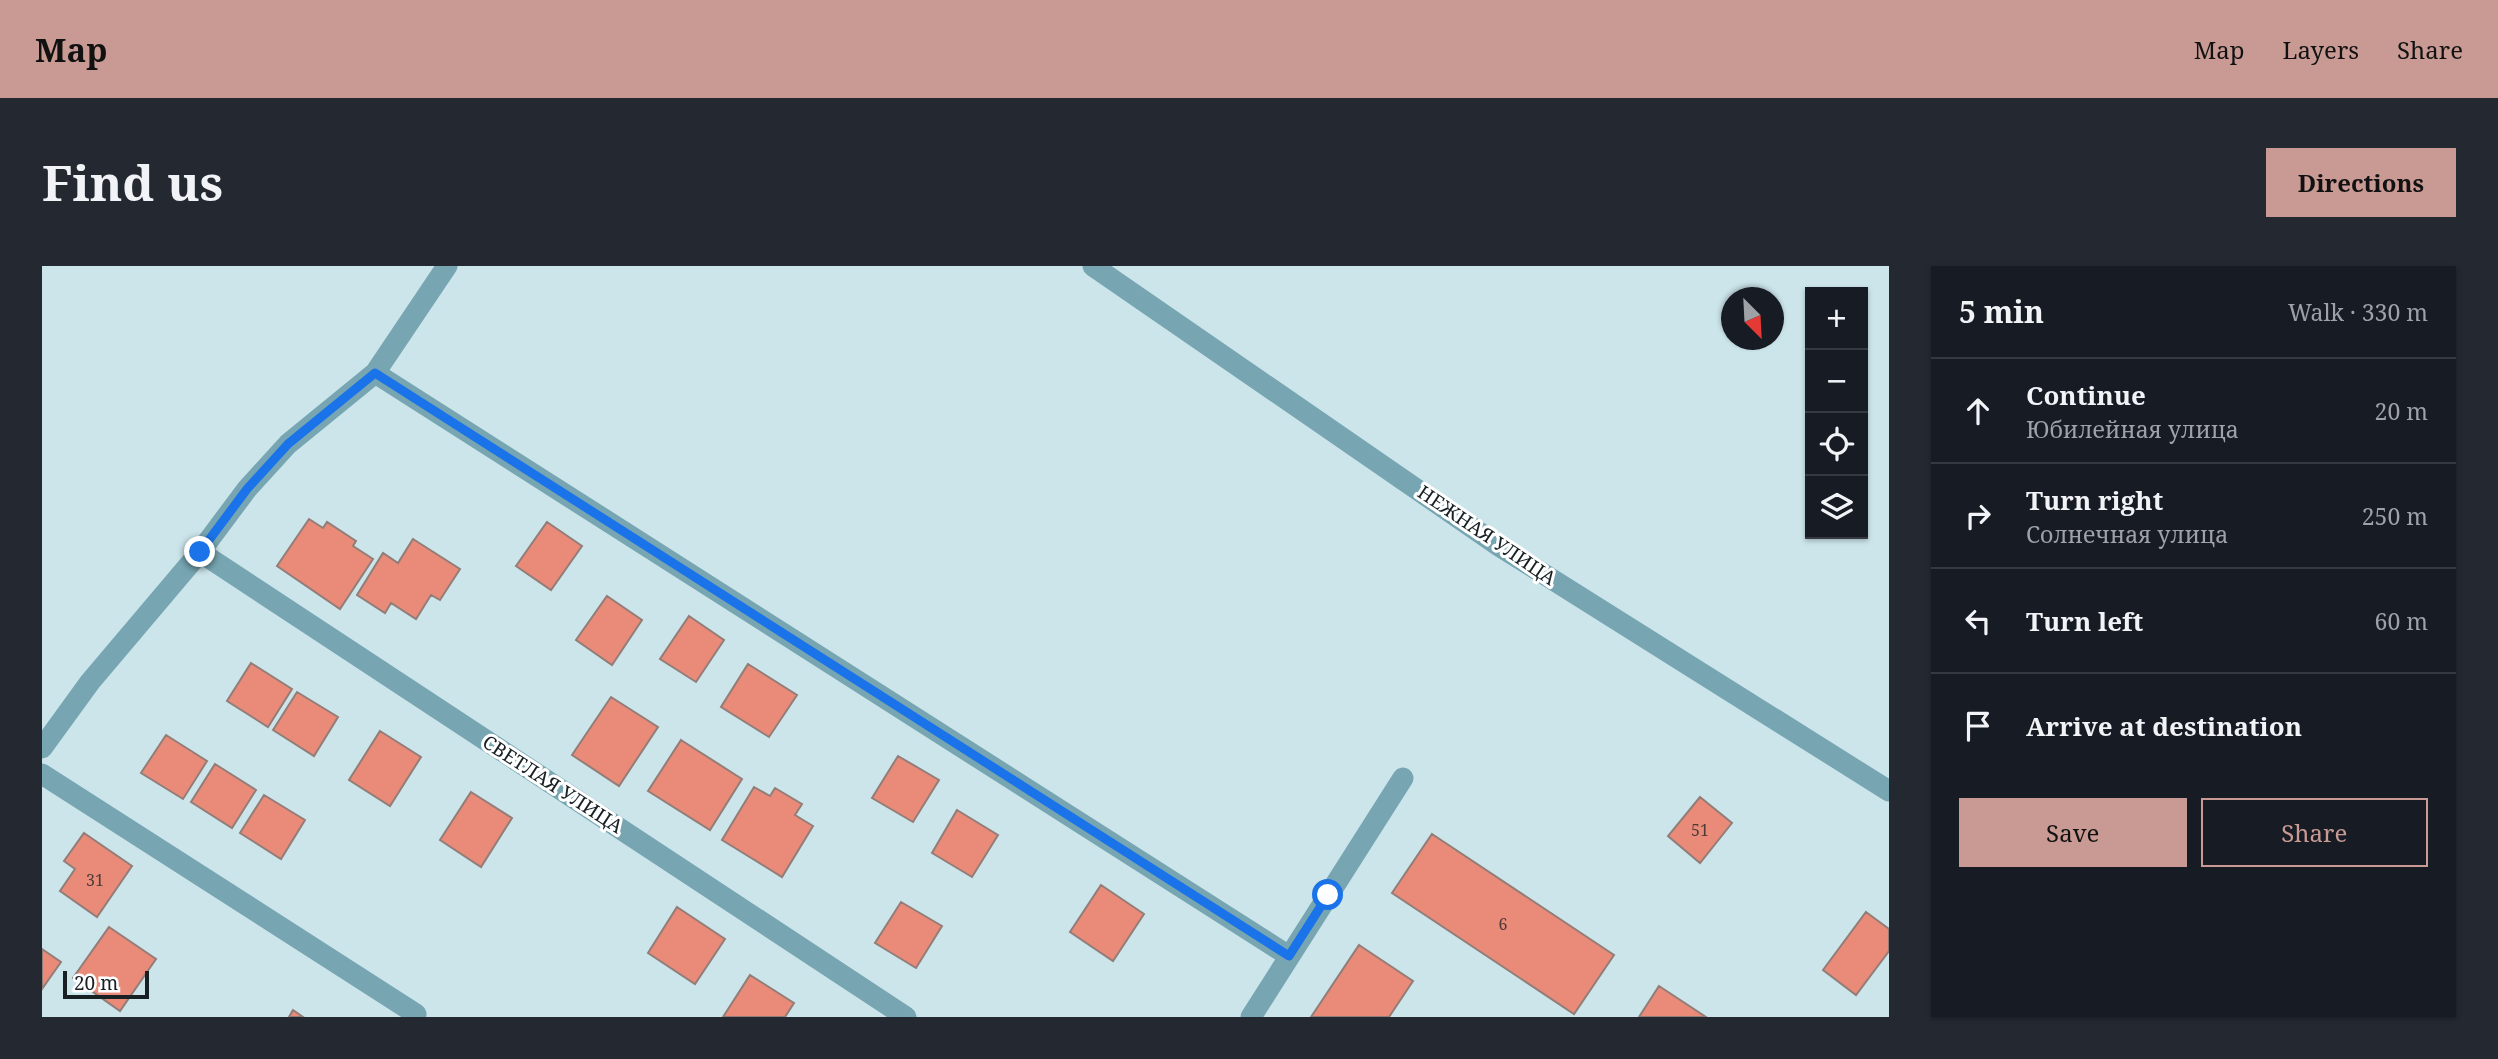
<!DOCTYPE html>
<html lang="en">
<head>
<meta charset="utf-8">
<style>
	body { margin:0; font-family:"Noto Serif",serif; background:#242831; color:#f1f3f6 }
	.controls { position:absolute; right:21px; top:21px; display:grid; overflow:hidden; border-radius:0px; box-shadow:0 2px 5px #0004 }
	.controls button { width:63px; height:63px; display:grid; place-items:center; padding:0; border:0; border-bottom:2px solid #363941; background:#171b24; color:#f1f3f6; font:35px sans-serif }
	.compass { position:absolute; left:1679px; top:21px; width:63px; height:63px; border-radius:50%; background:#171b24; box-shadow:0 2px 5px #0004; rotate:156deg }
	.scale { position:absolute; left:21px; bottom:18px; width:86px; box-sizing:border-box; padding-left:7px; border:4px solid #172023; border-top:0; font-size:19px; line-height:24px; white-space:nowrap; color:#172023; -webkit-text-stroke:5px #fff; paint-order:stroke }
	.stop { position:absolute; width:21px; height:21px; margin:-16px; border:5px solid #1a73e8; border-radius:50%; background:#fff }
	.stop.end { background:#1a73e8; border-color:#fff; box-shadow:0 2px 7px #0008 }
	.list { margin:0; padding:0; list-style:none }
	h2 { display:flex; justify-content:space-between; align-items:center; height:91px; margin:0; padding:0 28px; font-size:30px }
	h2 small { font-size:23px; font-weight:400; color:#9ea1a6 }
	.list li { display:grid; grid-template-columns:46px 1fr auto; gap:21px; align-items:center; box-sizing:border-box; height:105px; padding:0 28px; border-top:2px solid #363941 }
	.list b { display:block; font-size:26px; white-space:nowrap }
	.list p { margin:0; font-size:23px; white-space:nowrap; color:#9ea1a6 }
	.list em { font-size:23px; font-style:normal; color:#9ea1a6 }
	.actions { display:flex; gap:14px; padding:21px 28px }
	.actions a { flex:1; padding:16px 0; border:2px solid #c89a93; border-radius:0px; text-align:center; font-size:24px; color:#c89a93 }
	.actions .main { background:#c89a93; color:#111 }
	.icon { flex:none; width:38px; height:38px; fill:none; stroke:currentColor; stroke-width:2; stroke-linecap:round; stroke-linejoin:round }
	.map { position:relative; flex:none; width:1847px; height:751px; overflow:hidden; border-radius:0px }
	header { display:flex; align-items:center; gap:42px; box-sizing:border-box; height:98px; padding:0 35px; background:#c89a93; color:#111 }
	header strong { font-size:33px }
	nav { display:flex; gap:38px; margin-inline-start:auto; font-size:24px }
	.intro { display:flex; align-items:center; justify-content:space-between; box-sizing:border-box; height:168px; padding:0 42px }
	h1 { margin:0; font-size:49px }
	.button { padding:18px 32px; border-radius:0px; background:#c89a93; color:#111; font-size:24px; font-weight:700 }
	main { display:flex; gap:42px; padding:0 42px }
	aside { flex:1; background:#171b24; border-radius:0px; box-shadow:0 2px 5px #0004 }
	.map>svg:first-child { display:block }
	.building { fill:#e98b78; stroke:#937d78; stroke-width:2 }
	.lines { fill:none; stroke-linecap:round; stroke-linejoin:round }
	.street { stroke:#77a6b2; stroke-width:21 }
	.route { stroke:#1a73e8; stroke-width:9 }
	.labels { text-anchor:middle; stroke-width:6; stroke-linejoin:round; paint-order:stroke }
	.number-label { font-size:16px; fill:#4c3b38 }
	.street-label { font-size:19px; fill:#172023; stroke:#fff }
</style>
</head>
<body>
<header>
<strong>Map</strong>
<nav><a>Map</a><a>Layers</a><a>Share</a></nav>
</header>
<div class="intro"><h1>Find us</h1><a class="button">Directions</a></div>
<main>
<div class="map">
<svg width="1847" height="751" viewBox="0 0 1847 751">
	<rect width="100%" height="100%" fill="#cce5eb"/>
	<path class="building" d="M 267,253 L 281,262 L 285,256 L 314,275 L 311,280 L 331,293 L 298,343 L 235,300 Z
		M 505,256 L 540,280 L 509,324 L 474,300 Z
		M 371,273 L 418,303 L 398,334 L 389,329 L 374,353 L 349,337 L 343,347 L 315,329 L 341,287 L 356,297 Z
		M 565,330 L 600,354 L 570,399 L 534,374 Z
		M 647,350 L 682,374 L 654,416 L 618,393 Z
		M 209,397 L 250,423 L 226,461 L 185,435 Z
		M 706,398 L 755,429 L 727,471 L 679,441 Z
		M 255,426 L 296,451 L 272,490 L 231,464 Z
		M 569,431 L 616,461 L 577,520 L 530,489 Z
		M 338,465 L 379,491 L 348,540 L 307,514 Z
		M 124,469 L 165,495 L 141,533 L 99,507 Z
		M 639,474 L 700,513 L 668,564 L 606,525 Z
		M 856,490 L 897,514 L 871,556 L 830,532 Z
		M 173,498 L 214,524 L 190,562 L 149,536 Z
		M 712,521 L 728,530 L 733,522 L 760,538 L 753,549 L 771,560 L 740,611 L 680,574 Z
		M 429,526 L 470,552 L 439,601 L 398,574 Z
		M 222,529 L 263,554 L 239,593 L 198,567 Z
		M 1658,531 L 1690,557 L 1658,597 L 1626,570 Z
		M 915,544 L 956,569 L 930,611 L 890,587 Z
		M 42,567 L 90,600 L 55,651 L 18,625 L 33,603 L 22,595 Z
		M 1390,568 L 1572,689 L 1532,748 L 1350,627 Z
		M 1059,619 L 1102,648 L 1071,695 L 1028,666 Z
		M 859,636 L 900,660 L 874,702 L 833,677 Z
		M 635,641 L 683,673 L 653,718 L 606,687 Z
		M 1824,646 L 1847,663 L 1847,685 L 1814,729 L 1781,704 Z
		M 67,661 L 114,693 L 78,745 L 31,712 Z
		M 1317,679 L 1371,715 L 1347,751 L 1269,751 Z
		M 0,683 L 19,696 L 0,723 Z
		M 708,709 L 752,737 L 743,751 L 681,751 Z
		M 1617,720 L 1664,751 L 1597,751 Z
		M 251,744 L 261,751 L 247,751 Z"/>
	<g class="lines">
		<path class="street" d="M 1051,0 L 1457,280 L 1847,525
			M 333,107 L 1247,690
			M 158,286 L 864,751
			M 0,482 L 48,416 L 158,286 L 205,223 L 246,178 L 333,107 L 405,0
			M 0,508 L 374,748
			M 1209,751 L 1361,512"/>
	</g>
	<g class="lines">
		<path class="route" d="M 158,286 L 205,223 L 246,178 L 333,107 L 1247,690 L 1286,629"/>
	</g>
	<g class="labels">
		<g class="number-label">
			<text x="1658" y="570">51</text>
			<text x="53" y="620">31</text>
			<text x="1461" y="664">6</text>
		</g>
		<g class="street-label">
			<text transform="translate(1445 269) rotate(34)" y="7">НЕЖНАЯ УЛИЦА</text>
			<text transform="translate(511 518) rotate(33)" y="7">СВЕТЛАЯ УЛИЦА</text>
		</g>
	</g>
</svg>
<div class="controls">
<button>+</button>
<button>−</button>
<button><svg class="icon" aria-label="locate" viewBox="0 0 24 24"><circle cx="12" cy="12" r="6"/><path d="M12 2v4M12 18v4M2 12h4M18 12h4"/></svg></button>
<button><svg class="icon" aria-label="layers" viewBox="0 0 24 24"><path d="M12 4l9 5-9 5-9-5zM3 14l9 5 9-5"/></svg></button>
</div>
<svg class="compass" viewBox="-18 -18 36 36"><path d="M0-13l5 13h-10z" fill="#e53935"/><path d="M0 13l5-13h-10z" fill="#9ea1a6"/></svg>
<div class="scale">20 m</div>
<div class="stop" style="left:1286px;top:629px"></div>
<div class="stop end" style="left:158px;top:286px"></div>
</div>
<aside>
<h2>5 min<small>Walk · 330 m</small></h2>
<ul class="list">
<li><svg class="icon" aria-label="ahead" viewBox="0 0 24 24"><path d="M12 20V5M6 11l6-6 6 6"/></svg><div><b>Continue</b><p>Юбилейная улица</p></div><em>20 m</em></li>
<li><svg class="icon" aria-label="right" viewBox="0 0 24 24"><path d="M7 20v-9h11M14 6l5 5-5 5"/></svg><div><b>Turn right</b><p>Солнечная улица</p></div><em>250 m</em></li>
<li><svg class="icon" aria-label="left" viewBox="0 0 24 24"><path d="M17 20v-9H6M10 6l-5 5 5 5"/></svg><div><b>Turn left</b></div><em>60 m</em></li>
<li><svg class="icon" aria-label="arrive" viewBox="0 0 24 24"><path d="M6 21V4h12l-3 4 3 4H6"/></svg><div><b>Arrive at destination</b></div></li>
</ul>
<div class="actions"><a class="main">Save</a><a>Share</a></div>
</aside>
</main>
</body>
</html>
